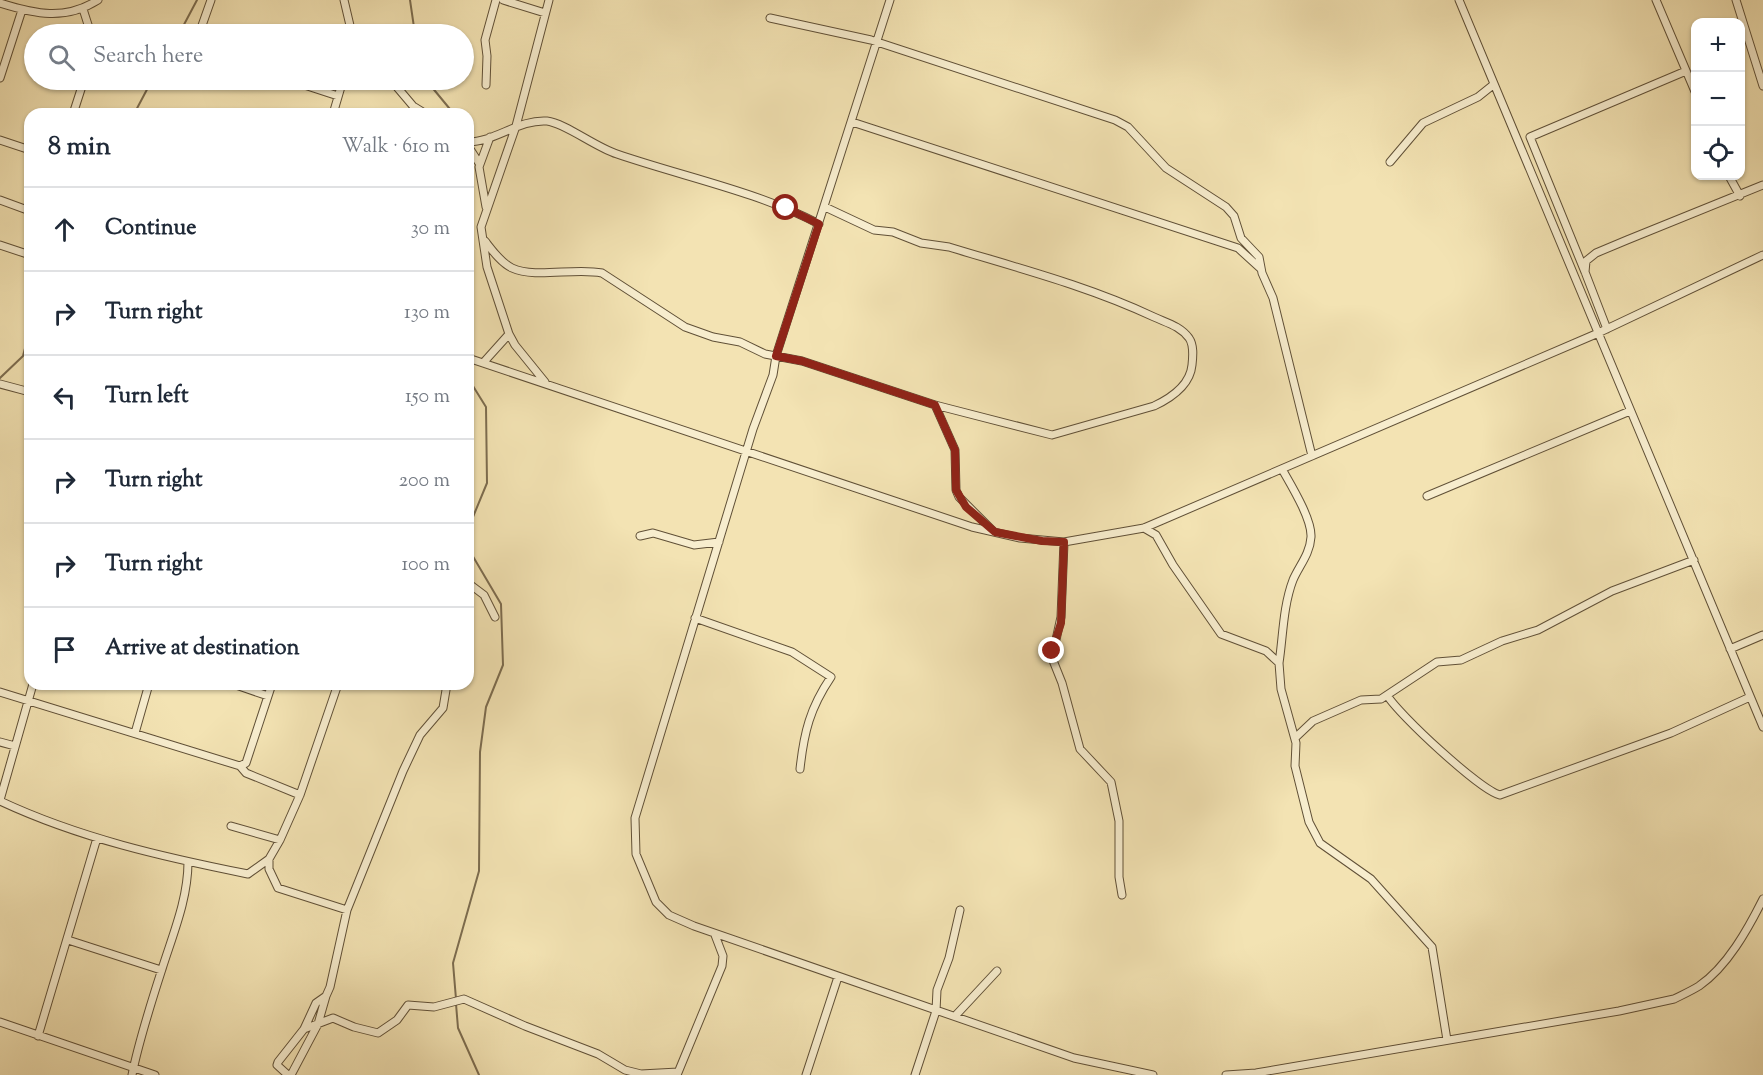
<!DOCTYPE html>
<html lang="en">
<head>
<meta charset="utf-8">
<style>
	body { margin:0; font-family:"Sorts Mill Goudy",serif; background:#f2f2f3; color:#1f2937 }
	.controls { position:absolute; right:18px; top:18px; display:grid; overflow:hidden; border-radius:12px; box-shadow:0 2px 4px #0004 }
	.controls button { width:54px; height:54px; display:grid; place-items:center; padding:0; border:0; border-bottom:2px solid #e0e1e3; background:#fff; color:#1f2937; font:30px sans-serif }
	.stop { position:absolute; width:18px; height:18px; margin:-14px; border:4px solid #8f2418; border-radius:50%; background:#fff }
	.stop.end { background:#8f2418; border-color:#fff; box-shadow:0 2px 6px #0008 }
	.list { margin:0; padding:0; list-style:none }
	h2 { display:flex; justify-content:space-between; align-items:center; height:78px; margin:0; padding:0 24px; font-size:26px }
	h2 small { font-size:20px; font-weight:400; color:#747a83 }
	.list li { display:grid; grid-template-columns:39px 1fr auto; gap:18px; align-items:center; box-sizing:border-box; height:84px; padding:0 24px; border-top:2px solid #e0e1e3 }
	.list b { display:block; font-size:22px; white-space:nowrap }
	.list em { font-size:20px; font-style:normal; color:#747a83 }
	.icon { flex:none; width:33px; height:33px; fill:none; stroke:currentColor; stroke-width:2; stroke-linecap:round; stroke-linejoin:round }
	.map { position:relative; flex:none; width:1763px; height:1075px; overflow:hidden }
	.search { position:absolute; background:#fff; box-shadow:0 2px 4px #0004; left:24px; top:24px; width:450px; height:66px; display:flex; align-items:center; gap:15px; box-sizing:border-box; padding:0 21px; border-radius:33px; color:#747a83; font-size:22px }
	.panel { position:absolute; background:#fff; box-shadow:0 2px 4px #0004; left:24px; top:108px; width:450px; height:582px; border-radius:18px }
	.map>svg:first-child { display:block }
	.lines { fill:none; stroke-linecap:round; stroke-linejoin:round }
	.stream { stroke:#7c6c4f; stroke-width:2 }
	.minor-casing { stroke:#605037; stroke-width:9 }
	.minor { stroke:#f7edce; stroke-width:7 }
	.route { stroke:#8f2418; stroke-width:8 }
</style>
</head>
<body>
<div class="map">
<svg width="1763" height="1075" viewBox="0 0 1763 1075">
	<rect width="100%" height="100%" fill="#f3e3b3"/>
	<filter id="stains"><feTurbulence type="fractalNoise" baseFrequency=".00333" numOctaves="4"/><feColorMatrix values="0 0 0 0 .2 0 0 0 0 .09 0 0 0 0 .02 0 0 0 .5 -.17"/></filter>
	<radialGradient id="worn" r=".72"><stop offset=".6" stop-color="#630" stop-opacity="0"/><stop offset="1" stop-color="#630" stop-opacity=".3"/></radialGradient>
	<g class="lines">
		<path class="stream" d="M 410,0 L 415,34
			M 179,34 L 197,0
			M 426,80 L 454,114
			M 134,114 L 152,80
			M 0,378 L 23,356 L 30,329
			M 468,378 L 486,407 L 487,483 L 468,529
			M 456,999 L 453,963 L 479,871 L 480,752 L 486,707 L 503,665 L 501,604 L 468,548
			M 456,1004 L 458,1028 L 479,1075"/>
		<g class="minor-casing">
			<path id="minor" d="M 344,0 L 352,34
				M 503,0 L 545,13
				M 890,0 L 776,356 L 773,375 L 753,429 L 635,818 L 636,854 L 656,902 L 669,915 L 694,926 L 1074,1058 L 1153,1075
				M 1459,0 L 1763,727
				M 1656,0 L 1696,94
				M 1736,0 L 1763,86
				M 0,3 C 35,14 65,21 98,0
				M 83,9 L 91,34
				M 770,18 L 871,40 L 1115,120 L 1128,127 L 1166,168 L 1226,207 L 1234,216 L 1241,238 L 1259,257 L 1262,273 L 1273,298 L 1312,456
				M 199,34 L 211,0
				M 0,78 L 22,10
				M 289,80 L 338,96
				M 391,80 L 413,106 L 426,114
				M 486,85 L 487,56 L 485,40 L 496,0
				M 73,114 L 84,80
				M 333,114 L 343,80
				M 852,122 L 1238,248 L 1261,269
				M 0,140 L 30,150
				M 468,142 C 495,142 519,119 547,121 C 565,123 595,147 617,154 C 684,177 756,191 819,224
				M 468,146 L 479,163
				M 1390,162 L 1423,123 L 1478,97 L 1493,85
				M 1729,176 L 1740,196
				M 0,200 L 30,211
				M 486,207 L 479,167 L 490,137
				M 485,241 C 492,250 501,263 512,268 C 536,279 575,267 602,273 L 685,327 L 713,337 L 740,342 L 765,354 L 802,361 L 935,405 L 1052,435 L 1154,406 C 1171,398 1190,386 1192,365 C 1193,356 1194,345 1189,338 C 1180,326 1167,323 1154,317 C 1088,286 1018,268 949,247 L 921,243 L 893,232 L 874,230 L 825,207
				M 0,245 L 30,255
				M 1585,272 L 1530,137 L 1686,71
				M 1607,329 L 1585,272 L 1586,261 L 1596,253 L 1627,240 L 1763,185
				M 468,358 L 972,527 L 1020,538 L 1064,542 L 1144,528 L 1596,334 L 1763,255
				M 483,363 L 509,334
				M 545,382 L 515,345 L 509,334 L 487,267 L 481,227 L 516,126 L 549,0
				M 0,384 L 30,392
				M 935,405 L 955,450 L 956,490 L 959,497 L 993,531
				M 1427,496 L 1630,411
				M 1144,528 L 1156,535 L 1173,565 L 1221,634 L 1266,651 L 1279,663 L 1281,689 L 1296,743 L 1295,766 L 1309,822 L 1320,843 L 1371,879 L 1432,947 L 1447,1040
				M 640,536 L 653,533 L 694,545 L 719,542
				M 1064,542 L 1061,617 L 1052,658 L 1062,683 L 1080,749 L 1111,782 L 1119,821 L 1119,877 L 1122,895
				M 468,583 L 484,595 L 495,617
				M 695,618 L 792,652 L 831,677 C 810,708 804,732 800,769
				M 1730,649 L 1763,635
				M 1279,663 C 1283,637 1283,606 1293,580 C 1299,566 1310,554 1311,537 C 1312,519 1291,485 1282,469
				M 233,684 L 268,696
				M 0,692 L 240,766 L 246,763 L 272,684
				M 1387,695 C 1398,714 1481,791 1500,795 L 1671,733 L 1750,697
				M 135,733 L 149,684
				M 1295,738 L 1313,721 L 1361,700 L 1381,699 L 1437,662 L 1461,660 L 1502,641 L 1538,630 L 1612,591 L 1694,560
				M 0,742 L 15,746
				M 240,766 L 246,773 L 300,795
				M 0,800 L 33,684
				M 0,801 C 79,838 163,857 248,874 L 269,859 L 280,840 L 300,795 L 338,684
				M 231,826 L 280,840
				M 269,859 L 269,869 L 278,888 L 347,910
				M 68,940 L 161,970
				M 956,1015 L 997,971
				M 0,1022 L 155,1075
				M 304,1029 L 316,1003 L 326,996 L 330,987 L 347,910 L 403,771 L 420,735 L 443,708 L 447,684
				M 38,1036 L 97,838
				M 132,1075 C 139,1040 151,1003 162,969 C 173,934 188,899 188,862
				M 288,1075 L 277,1065 L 278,1062 L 304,1029 L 333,1018 L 354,1027 L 378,1033 L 397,1020 L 408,1005 L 434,1007 L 464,999 L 525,1026 L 598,1054 L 625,1070 L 641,1074 L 678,1072
				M 291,1075 L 318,1024 L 326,996
				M 677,1075 L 722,966 L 723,956 L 715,935
				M 806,1075 L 838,977
				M 915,1075 L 936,1011 L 937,990 L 949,958 L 960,910
				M 1226,1075 L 1256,1073 L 1619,1011 L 1674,999 C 1682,995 1691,991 1699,986 C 1727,967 1748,929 1763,899"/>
		</g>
		<use href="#minor" class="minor"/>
	</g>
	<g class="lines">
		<path class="route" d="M 786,208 L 819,224 L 776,356 L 802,361 L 935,405 L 955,450 L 956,490 L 966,507 L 995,532 L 1042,541 L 1064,542 L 1061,623 L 1052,651"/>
	</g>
	<rect width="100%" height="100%" filter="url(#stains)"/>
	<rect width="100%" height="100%" fill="url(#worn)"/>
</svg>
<div class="controls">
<button>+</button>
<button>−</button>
<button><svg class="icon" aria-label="locate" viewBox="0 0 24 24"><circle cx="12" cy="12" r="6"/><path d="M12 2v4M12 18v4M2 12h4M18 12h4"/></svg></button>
</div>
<div class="stop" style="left:786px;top:208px"></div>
<div class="stop end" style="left:1052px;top:651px"></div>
<div class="search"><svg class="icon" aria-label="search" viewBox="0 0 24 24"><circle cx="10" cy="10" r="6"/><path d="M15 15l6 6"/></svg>Search here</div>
<section class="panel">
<h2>8 min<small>Walk · 610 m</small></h2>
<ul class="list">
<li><svg class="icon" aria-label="ahead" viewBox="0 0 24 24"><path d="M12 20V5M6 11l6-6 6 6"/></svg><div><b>Continue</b></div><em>30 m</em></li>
<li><svg class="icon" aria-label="right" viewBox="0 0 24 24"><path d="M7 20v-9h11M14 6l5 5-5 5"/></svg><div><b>Turn right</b></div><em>130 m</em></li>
<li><svg class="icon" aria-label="left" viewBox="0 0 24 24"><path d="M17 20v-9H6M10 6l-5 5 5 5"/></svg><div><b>Turn left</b></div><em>150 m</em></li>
<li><svg class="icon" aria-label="right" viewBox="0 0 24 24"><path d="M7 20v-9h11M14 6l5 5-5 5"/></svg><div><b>Turn right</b></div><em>200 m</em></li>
<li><svg class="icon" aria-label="right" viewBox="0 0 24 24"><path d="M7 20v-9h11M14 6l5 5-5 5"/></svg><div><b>Turn right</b></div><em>100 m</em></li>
<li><svg class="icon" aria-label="arrive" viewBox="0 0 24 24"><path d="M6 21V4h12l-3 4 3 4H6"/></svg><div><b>Arrive at destination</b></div></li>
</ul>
</section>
</div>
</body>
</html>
